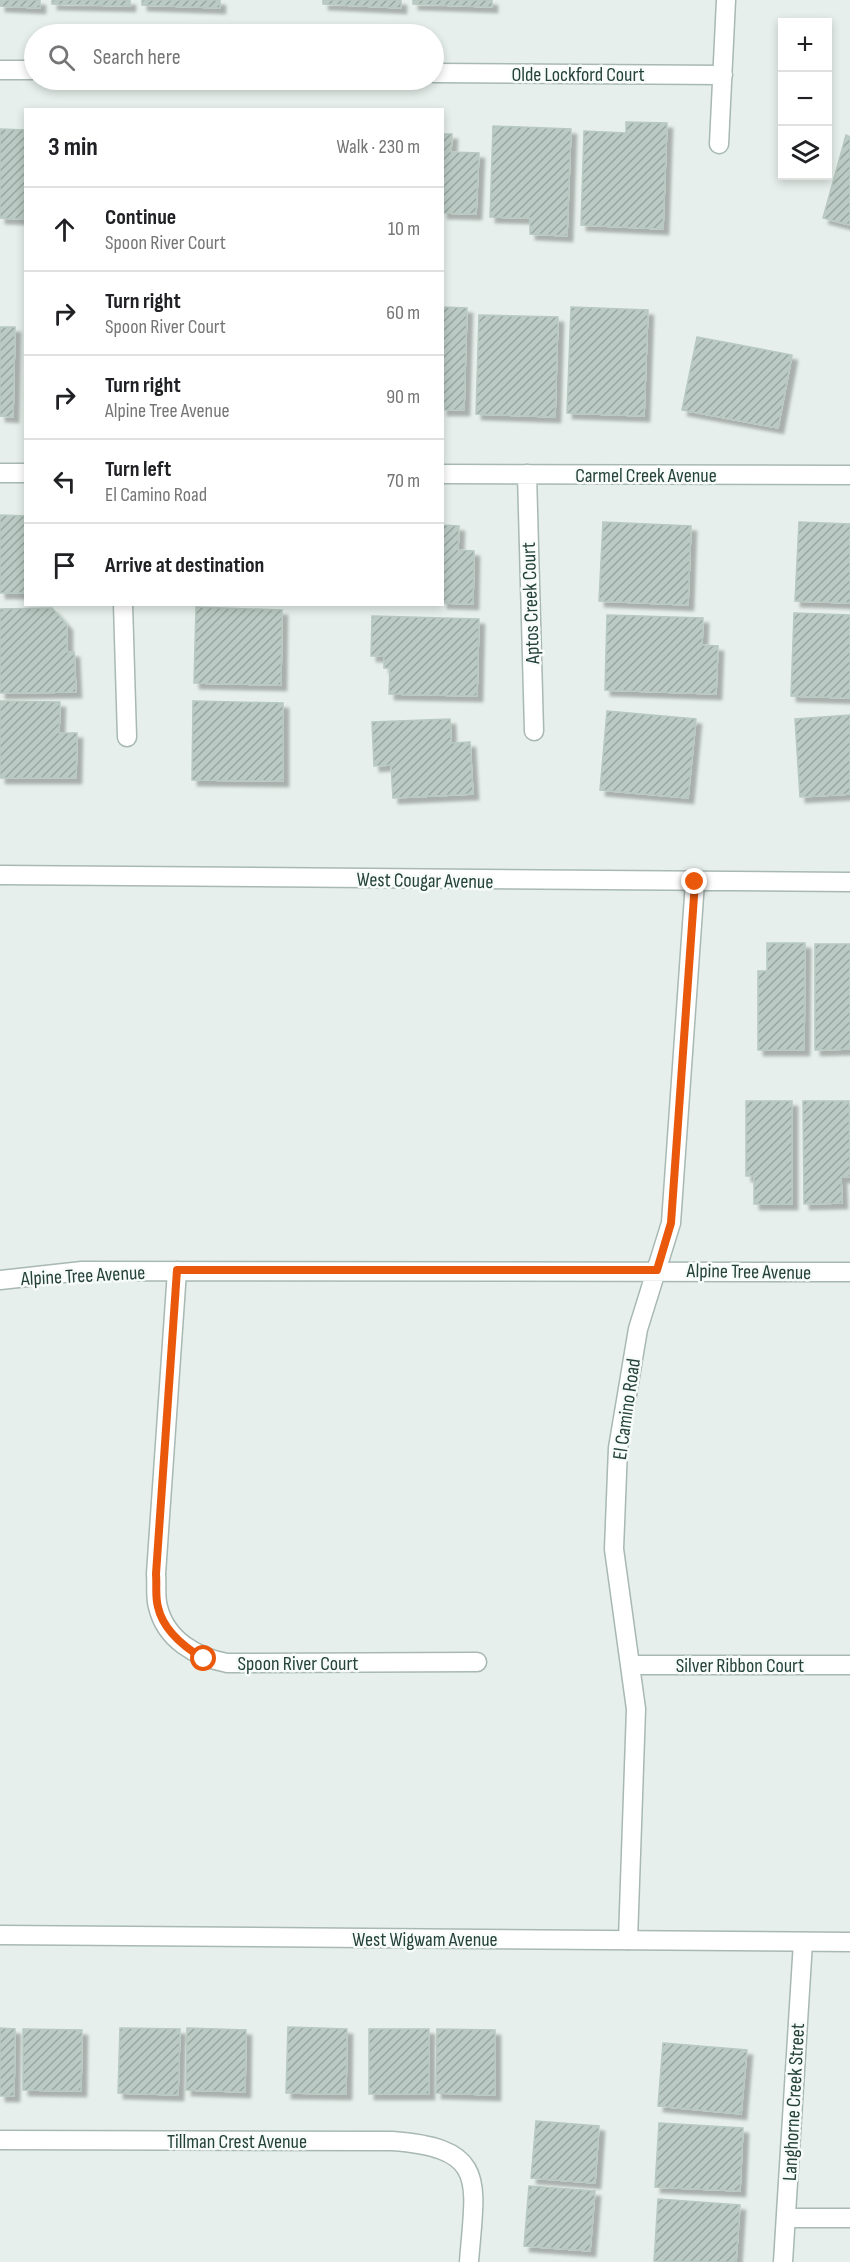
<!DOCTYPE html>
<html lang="en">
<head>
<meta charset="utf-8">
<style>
	body { margin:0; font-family:"Sofia Sans Condensed",sans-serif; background:#f2f2f2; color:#202124 }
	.controls { position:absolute; right:18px; top:18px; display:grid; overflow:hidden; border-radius:0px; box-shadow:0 3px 9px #0003 }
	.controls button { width:54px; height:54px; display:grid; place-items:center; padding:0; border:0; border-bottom:2px solid #e0e0e0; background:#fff; color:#202124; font:30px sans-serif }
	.stop { position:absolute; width:18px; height:18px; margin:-14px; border:4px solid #ea580c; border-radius:50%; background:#fff }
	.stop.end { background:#ea580c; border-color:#fff; box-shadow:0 2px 6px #0008 }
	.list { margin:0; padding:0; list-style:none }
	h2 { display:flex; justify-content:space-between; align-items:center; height:78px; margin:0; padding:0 24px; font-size:26px }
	h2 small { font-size:20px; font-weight:400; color:#757577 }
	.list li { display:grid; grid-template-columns:39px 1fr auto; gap:18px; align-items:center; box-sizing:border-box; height:84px; padding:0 24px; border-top:2px solid #e0e0e0 }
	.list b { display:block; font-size:22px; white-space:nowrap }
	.list p { margin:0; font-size:20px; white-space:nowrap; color:#757577 }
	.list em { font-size:20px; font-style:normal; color:#757577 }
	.icon { flex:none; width:33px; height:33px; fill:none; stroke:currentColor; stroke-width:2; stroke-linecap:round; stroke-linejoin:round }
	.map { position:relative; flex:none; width:850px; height:2262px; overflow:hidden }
	.search { position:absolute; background:#fff; box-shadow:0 3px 9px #0003; left:24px; top:24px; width:420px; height:66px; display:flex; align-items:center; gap:15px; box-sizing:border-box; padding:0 21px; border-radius:33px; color:#757577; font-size:22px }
	.panel { position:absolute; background:#fff; box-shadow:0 3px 9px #0003; left:24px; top:108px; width:420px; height:498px; border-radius:0px }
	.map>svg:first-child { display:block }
	.building { fill:url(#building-hatch); stroke:#b8c9c2; stroke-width:1.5; filter:url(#shadow) }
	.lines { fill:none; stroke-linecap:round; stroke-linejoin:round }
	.minor-casing { stroke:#a8b8b2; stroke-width:21 }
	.tertiary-casing { stroke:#a8b8b2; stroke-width:21 }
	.minor { stroke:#fff; stroke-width:18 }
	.tertiary { stroke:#fff; stroke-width:18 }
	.route { stroke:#ea580c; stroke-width:8 }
	.labels { text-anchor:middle; stroke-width:5; stroke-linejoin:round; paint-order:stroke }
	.street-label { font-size:20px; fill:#24423a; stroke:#f7fbf9 }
</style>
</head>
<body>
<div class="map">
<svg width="850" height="2262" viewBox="0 0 850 2262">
	<defs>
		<pattern id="building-hatch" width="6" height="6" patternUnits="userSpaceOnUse" patternTransform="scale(1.5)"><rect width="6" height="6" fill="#bbcac4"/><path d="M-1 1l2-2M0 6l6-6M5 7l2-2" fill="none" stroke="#98a6a0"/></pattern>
		<filter id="shadow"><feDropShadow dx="5.5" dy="5.5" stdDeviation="1.5" flood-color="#0004"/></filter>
	</defs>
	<rect width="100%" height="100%" fill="#e6efeb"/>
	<path class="building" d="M 0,0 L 40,0 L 40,8 L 0,6 Z
		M 52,0 L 130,0 L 130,6 L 52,4 Z
		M 142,0 L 220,0 L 220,8 L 142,5 Z
		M 323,0 L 401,0 L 401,8 L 323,4 Z
		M 413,0 L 492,0 L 492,7 L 413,4 Z
		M 626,122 L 667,123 L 663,229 L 581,225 L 584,131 L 626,133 Z
		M 493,126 L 571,129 L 567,236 L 530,234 L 530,218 L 490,217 Z
		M 0,129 L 26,130 L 24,219 L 0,218 Z
		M 442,134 L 452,134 L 451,152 L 479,153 L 476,214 L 442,213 Z
		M 846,135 L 850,137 L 850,225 L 823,218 Z
		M 442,307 L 467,308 L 464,410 L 442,410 Z
		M 571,307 L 648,310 L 644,416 L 567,413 Z
		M 479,315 L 558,317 L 555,417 L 476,414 Z
		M 0,327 L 15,327 L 13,417 L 0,416 Z
		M 697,337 L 792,355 L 778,428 L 682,410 Z
		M 0,515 L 26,516 L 26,593 L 0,593 Z
		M 603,522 L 691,526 L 688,605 L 599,601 Z
		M 799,522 L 850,524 L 850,603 L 795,601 Z
		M 442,525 L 459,526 L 458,550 L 474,551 L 473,604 L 442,603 Z
		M 196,607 L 282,610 L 281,685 L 194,683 Z
		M 52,608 L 67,625 L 67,652 L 74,652 L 76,692 L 0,693 L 0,609 Z
		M 794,613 L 850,615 L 850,698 L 791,696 Z
		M 607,615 L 703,618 L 702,645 L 718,646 L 716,694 L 605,690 Z
		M 372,616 L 479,619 L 477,696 L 389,694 L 390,668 L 384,668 L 384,656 L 371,656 Z
		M 0,701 L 60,702 L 59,733 L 77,733 L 76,778 L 0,778 Z
		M 193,701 L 283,703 L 283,781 L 192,780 Z
		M 607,711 L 696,719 L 688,798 L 600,790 Z
		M 850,715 L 850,794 L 800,797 L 795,719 Z
		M 450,719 L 451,743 L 470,742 L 473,794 L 393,798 L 391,765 L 374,766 L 372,722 Z
		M 767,943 L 805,943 L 804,1050 L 758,1050 L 758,971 L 767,971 Z
		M 815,944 L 850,944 L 850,1049 L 815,1050 Z
		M 746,1101 L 792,1101 L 792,1204 L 754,1204 L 754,1176 L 746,1176 Z
		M 803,1101 L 849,1101 L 850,1177 L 841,1177 L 842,1203 L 804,1204 Z
		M 288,2027 L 347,2029 L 346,2094 L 286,2093 Z
		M 0,2028 L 15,2029 L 14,2096 L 0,2096 Z
		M 120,2028 L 180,2029 L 178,2095 L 118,2093 Z
		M 187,2028 L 246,2030 L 245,2092 L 186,2090 Z
		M 23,2029 L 82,2030 L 81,2091 L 23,2090 Z
		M 369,2029 L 429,2029 L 429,2094 L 369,2094 Z
		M 437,2029 L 495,2030 L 495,2095 L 436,2093 Z
		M 663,2043 L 747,2050 L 741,2114 L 658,2106 Z
		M 536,2121 L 599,2126 L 595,2183 L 531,2178 Z
		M 659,2123 L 743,2128 L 740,2191 L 655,2187 Z
		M 529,2186 L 595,2191 L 590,2251 L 524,2246 Z
		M 658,2199 L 740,2205 L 736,2262 L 654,2261 Z"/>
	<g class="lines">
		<g class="minor-casing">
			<path id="minor" d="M 0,70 L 34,70
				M 434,73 L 723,75
				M 719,144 L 726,0
				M 0,473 L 26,473
				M 442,474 L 850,475
				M 527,474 L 534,731
				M 123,604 L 127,737
				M 0,875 L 850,882
				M 177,1271 L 156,1574 C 157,1584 155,1597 158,1607 C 166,1640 196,1657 227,1663 L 477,1662
				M 0,1280 L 82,1271 L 850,1272
				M 630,1665 L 850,1665
				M 628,1940 L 636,1709 L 614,1549 L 618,1448 L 638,1329 L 671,1223 L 695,882
				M 0,2140 L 392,2141 C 489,2148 475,2182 469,2262
				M 786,2218 L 850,2218
				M 783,2262 L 803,1942"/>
		</g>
		<g class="tertiary-casing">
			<path id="tertiary" d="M 0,1935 L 850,1942"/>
		</g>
		<use href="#minor" class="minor"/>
		<use href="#tertiary" class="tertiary"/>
	</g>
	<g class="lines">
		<path class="route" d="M 204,1659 C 184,1647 163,1630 158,1607 C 155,1597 157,1584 156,1574 L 177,1270 L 657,1270 L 671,1223 L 695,882"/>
	</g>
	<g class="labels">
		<g class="street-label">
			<text x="578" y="81">Olde Lockford Court</text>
			<text x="646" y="482">Carmel Creek Avenue</text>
			<text transform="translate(530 603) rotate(-92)" y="7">Aptos Creek Court</text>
			<text transform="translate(425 880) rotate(1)" y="7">West Cougar Avenue</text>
			<text transform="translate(749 1271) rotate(1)" y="7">Alpine Tree Avenue</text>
			<text transform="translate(83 1275) rotate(-3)" y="7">Alpine Tree Avenue</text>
			<text transform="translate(626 1409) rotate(-82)" y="7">El Camino Road</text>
			<text x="298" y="1670">Spoon River Court</text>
			<text x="740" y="1672">Silver Ribbon Court</text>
			<text x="425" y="1946">West Wigwam Avenue</text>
			<text transform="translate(793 2102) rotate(-87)" y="7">Langhorne Creek Street</text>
			<text x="237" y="2148">Tillman Crest Avenue</text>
		</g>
	</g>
</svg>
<div class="controls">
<button>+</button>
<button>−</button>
<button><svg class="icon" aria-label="layers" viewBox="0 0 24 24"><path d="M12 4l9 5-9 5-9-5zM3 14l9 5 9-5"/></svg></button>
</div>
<div class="stop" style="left:204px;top:1659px"></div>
<div class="stop end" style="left:695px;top:882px"></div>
<div class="search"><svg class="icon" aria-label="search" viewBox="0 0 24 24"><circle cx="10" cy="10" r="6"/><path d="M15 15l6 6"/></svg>Search here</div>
<section class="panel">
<h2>3 min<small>Walk · 230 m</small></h2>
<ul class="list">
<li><svg class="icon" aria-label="ahead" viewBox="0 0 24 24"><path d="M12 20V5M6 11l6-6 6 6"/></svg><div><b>Continue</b><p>Spoon River Court</p></div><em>10 m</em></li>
<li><svg class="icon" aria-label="right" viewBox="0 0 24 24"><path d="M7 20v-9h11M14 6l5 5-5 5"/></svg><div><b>Turn right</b><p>Spoon River Court</p></div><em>60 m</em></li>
<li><svg class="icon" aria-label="right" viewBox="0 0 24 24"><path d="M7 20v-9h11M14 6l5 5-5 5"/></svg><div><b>Turn right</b><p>Alpine Tree Avenue</p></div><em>90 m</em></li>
<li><svg class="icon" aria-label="left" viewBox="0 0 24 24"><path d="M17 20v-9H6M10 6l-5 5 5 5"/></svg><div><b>Turn left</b><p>El Camino Road</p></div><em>70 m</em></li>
<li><svg class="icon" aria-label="arrive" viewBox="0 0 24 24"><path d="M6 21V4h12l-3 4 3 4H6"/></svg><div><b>Arrive at destination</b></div></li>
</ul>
</section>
</div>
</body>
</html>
